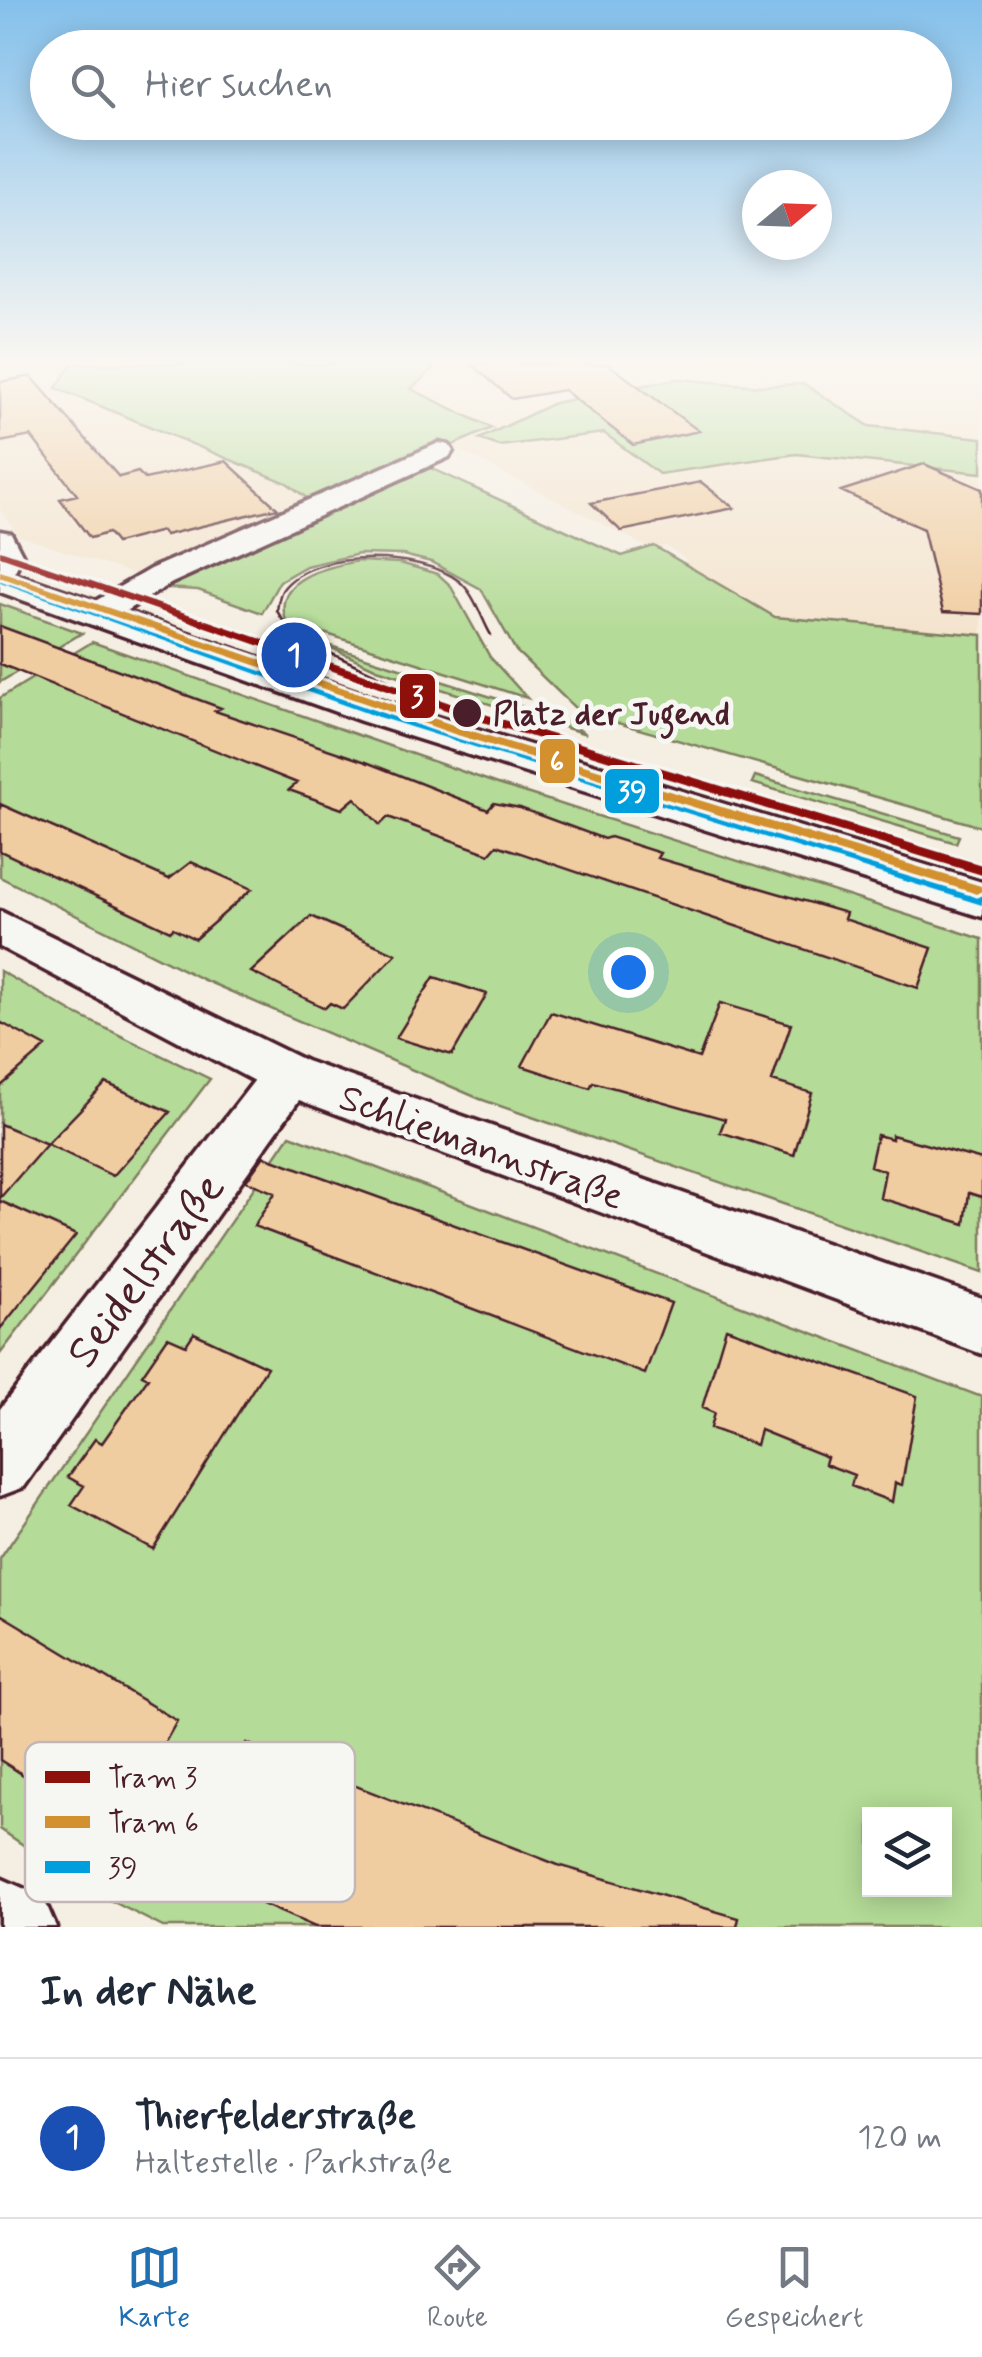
<!DOCTYPE html>
<html lang="de">
<head>
<meta charset="utf-8">
<style>
	body { margin:0; font-family:Mynerve,sans-serif; background:#f2f2f3; color:#1f2937 }
	.controls { position:absolute; right:30px; bottom:30px; display:grid; overflow:hidden; border-radius:0px; box-shadow:0 5px 25px #0003 }
	.controls button { width:90px; height:90px; display:grid; place-items:center; padding:0; border:0; border-bottom:2px solid #e0e1e3; background:#fff; color:#1f2937; font:50px sans-serif }
	.compass { position:absolute; left:742px; top:170px; width:90px; height:90px; border-radius:50%; background:#fff; box-shadow:0 5px 25px #0003; rotate:71deg }
	.you { position:absolute; left:628px; top:972px; width:35px; height:35px; margin:-25px; border:8px solid #fff; border-radius:50%; background:#1a73e8; box-shadow:0 0 0 15px #1a73e833 }
	.badge { display:grid; place-items:center; width:65px; height:65px; border-radius:50%; background:#1f6fb2; color:#fff; font-size:32px; font-weight:700 }
	.pin { position:absolute; translate:-50% -50%; border:5px solid #fff; box-shadow:0 2px 10px #0006 }
	.list { margin:0; padding:0; list-style:none }
	h2 { display:flex; justify-content:space-between; align-items:center; height:130px; margin:0; padding:0 40px; font-size:42px }
	h2 small { font-size:32px; font-weight:400; color:#747a83 }
	.list li { display:grid; grid-template-columns:65px 1fr auto; gap:30px; align-items:center; box-sizing:border-box; height:160px; padding:0 40px; border-top:2px solid #e0e1e3 }
	.list b { display:block; font-size:38px; white-space:nowrap }
	.list p { margin:0; font-size:32px; white-space:nowrap; color:#747a83 }
	.list em { font-size:32px; font-style:normal; color:#747a83 }
	.icon { flex:none; width:55px; height:55px; fill:none; stroke:currentColor; stroke-width:2; stroke-linecap:round; stroke-linejoin:round }
	.map { position:relative; flex:none; width:982px; height:1927px; overflow:hidden }
	.search { position:absolute; background:#fff; box-shadow:0 5px 25px #0003; left:30px; right:30px; top:30px; height:110px; display:flex; align-items:center; gap:25px; box-sizing:border-box; padding:0 35px; border-radius:55px; color:#747a83; font-size:38px }
	.sheet { height:290px; background:#fff }
	nav { display:flex; justify-content:space-around; align-items:center; box-sizing:border-box; height:140px; border-top:2px solid #e0e1e3; background:#fff; font-size:28px; color:#747a83 }
	nav a { display:grid; justify-items:center; gap:5px }
	nav .on { color:#1f6fb2 }
	.map>svg:first-child { display:block }
	.built { fill:#f4e4ce }
	.green { fill:#b4db97; stroke:#7f7d61; stroke-width:2.5; fill-rule:evenodd }
	.building { fill:#f0cda1; stroke:#4a1f2b; stroke-width:2.5 }
	.lines { fill:none; stroke-linecap:round; stroke-linejoin:round }
	.street-casing { stroke:#4a1f2b; stroke-width:7 }
	.secondary-casing { stroke:#4a1f2b; stroke-width:7 }
	.street { fill:#f6f6f2; fill-rule:evenodd }
	.secondary { fill:#f6f6f2; fill-rule:evenodd }
	.tram { stroke:#4a1f2b; stroke-width:2.5 }
	.bus-1-casing { stroke:#f6f6f2; stroke-width:7 }
	.bus-1 { fill:#009edd; fill-rule:evenodd }
	.tram-1-casing { stroke:#f6f6f2; stroke-width:7 }
	.tram-2-casing { stroke:#f6f6f2; stroke-width:7 }
	.tram-1 { fill:#8d110a; fill-rule:evenodd }
	.tram-2 { fill:#d2902f; fill-rule:evenodd }
	.stop-dot { fill:#4a1f2b; stroke:#f6f6f2; stroke-width:4 }
	.labels { text-anchor:middle; stroke-width:10; stroke-linejoin:round; paint-order:stroke }
	.far-stop-label { font-size:32px; font-weight:bold; fill:#4a1f2b; stroke:#f6f6f2; text-anchor:start }
	.street-label { font-size:38px; fill:#4a1f2b; stroke:#f6f6f2 }
	.near-street-label { font-size:45px; fill:#4a1f2b; stroke:#f6f6f2 }
	.key { fill:#f6f6f2; stroke:#c2b6b6; stroke-width:2.5 }
	.key-label { font-size:28px; fill:#4a1f2b }
	.line-badge { stroke:#f6f6f2; stroke-width:4 }
	.badge-label { font-size:28px; text-anchor:middle; font-weight:bold; fill:#fff }
</style>
</head>
<body>
<div class="map">
<svg width="982" height="1927" viewBox="0 0 982 1927">
	<rect width="100%" height="100%" fill="#f5eee2"/>
	<filter id="ink" filterUnits="userSpaceOnUse"><feTurbulence type="fractalNoise" baseFrequency=".01" numOctaves="2"/><feDisplacementMap in="SourceGraphic" scale="20" xChannelSelector="R" yChannelSelector="G"/><feConvolveMatrix kernelMatrix="1 2 1 2 8 2 1 2 1" color-interpolation-filters="sRGB"/></filter>
	<g filter="url(#ink)">
		<path class="built" d="M 0,364 L 79,364 L 410,388 L 438,364 L 982,364 L 982,635 L 775,617 L 681,564 L 687,560 L 666,546 L 653,550 L 447,444 L 134,574 L 19,536 L 0,510 Z"/>
		<path class="green" d="M 72,364 L 438,364 L 411,389 L 492,428 L 316,505 L 287,483 L 56,388 Z
			M 677,379 L 758,386 L 804,384 L 869,426 L 982,438 L 982,473 L 796,454 L 659,474 L 604,433 L 499,446 L 479,439 L 554,403 Z
			M 422,464 L 622,556 L 654,546 L 775,617 L 982,635 L 982,827 L 579,712 L 516,651 L 481,589 L 431,562 L 403,555 L 359,554 L 306,566 L 280,581 L 262,613 L 198,590 L 166,588 Z
			M 359,561 L 400,563 L 438,574 L 450,585 L 490,657 L 527,698 L 286,621 C 271,577 328,567 359,561 Z
			M 0,604 L 82,633 L 0,682 Z
			M 92,642 L 498,784 L 982,939 L 982,1273 L 480,1099 L 204,980 L 0,877 L 0,698 Z
			M 321,643 L 561,719 L 586,734 L 377,669 Z
			M 755,776 L 959,836 L 956,843 L 752,783 Z
			M 0,971 L 74,1013 L 210,1079 L 0,1354 Z
			M 290,1135 L 982,1397 L 982,1927 L 163,1927 L 86,1888 L 0,1829 L 0,1559 ZM 870,1814 L 944,1814 L 944,1890 L 870,1890 Z"/>
		<path class="building" d="M 471,364 L 608,364 L 699,431 L 633,445 L 564,390 L 512,399 Z
			M 31,376 L 119,477 L 138,472 L 145,479 L 226,461 L 277,508 L 165,535 L 162,531 L 116,543 L 108,533 L 90,538 L 60,499 L 77,495 L 31,436 L 0,442 L 0,382 Z
			M 924,464 L 982,489 L 982,614 L 943,612 L 923,529 L 841,491 Z
			M 701,482 L 734,508 L 621,531 L 591,503 Z
			M 0,626 L 221,708 L 215,711 L 366,762 L 488,810 L 494,803 L 520,808 L 604,839 L 610,837 L 660,853 L 657,858 L 846,913 L 844,919 L 932,948 L 918,988 L 497,845 L 489,854 L 388,817 L 380,825 L 355,798 L 342,809 L 289,790 L 297,783 L 0,664 Z
			M 0,804 L 169,879 L 191,862 L 252,889 L 195,939 L 173,928 L 170,931 L 0,851 Z
			M 311,916 L 396,954 L 343,1009 L 330,1003 L 325,1008 L 251,972 Z
			M 434,977 L 487,994 L 452,1055 L 396,1038 Z
			M 720,1003 L 791,1024 L 772,1081 L 812,1093 L 794,1155 L 720,1132 L 725,1119 L 593,1082 L 590,1088 L 522,1066 L 551,1012 L 699,1058 Z
			M 0,1022 L 46,1047 L 0,1087 Z
			M 106,1083 L 170,1112 L 113,1176 L 47,1144 Z
			M 0,1124 L 47,1144 L 0,1198 Z
			M 877,1135 L 892,1139 L 892,1135 L 982,1160 L 982,1197 L 969,1193 L 965,1224 L 880,1198 L 885,1171 L 870,1166 Z
			M 264,1156 L 671,1303 L 645,1374 L 254,1226 L 275,1193 L 246,1181 Z
			M 0,1201 L 76,1235 L 0,1329 Z
			M 726,1328 L 917,1396 L 902,1485 L 895,1483 L 892,1502 L 851,1486 L 854,1475 L 825,1464 L 827,1457 L 760,1430 L 756,1445 L 710,1428 L 714,1413 L 702,1408 Z
			M 194,1333 L 267,1367 L 153,1549 L 71,1505 L 84,1486 L 68,1477 L 95,1439 L 102,1443 L 148,1378 L 142,1375 L 168,1337 L 186,1345 Z
			M 0,1614 L 177,1721 L 114,1833 L 0,1760 Z
			M 246,1743 L 558,1865 L 739,1918 L 737,1927 L 315,1927 L 193,1874 Z"/>
		<g class="lines">
			<g class="street-casing">
				<path id="street" d="M 439,443 L 449,445 L 453,451 L 449,457 L 172,583 L 109,621 L 85,621 L 80,614 L 85,607 L 150,569 Z
					M 0,531 L 11,533 L 23,556 L 11,578 L 0,581 Z
					M 0,911 L 306,1061 L 982,1298 L 982,1354 L 299,1100 L 24,1487 L 0,1496 L 0,1409 L 254,1081 L 0,947 Z
					M 0,1878 L 43,1897 L 56,1927 L 0,1927 Z"/>
			</g>
			<g class="secondary-casing">
				<path id="secondary" d="M 0,568 L 391,703 L 982,882 L 982,917 L 361,721 L 0,592 Z"/>
			</g>
			<use href="#street" class="street"/>
			<use href="#secondary" class="secondary"/>
			<path class="tram" d="M 450,708 L 293,636 L 277,611 C 278,604 279,594 283,589 C 314,548 422,552 459,581 C 475,594 481,618 491,635"/>
			<g class="bus-1-casing">
				<path id="bus-1" d="M 0,576 L 380,709 L 982,895 L 982,905 L 372,715 L 0,582 Z"/>
			</g>
			<use href="#bus-1" class="bus-1"/>
			<g class="tram-1-casing">
				<path id="tram-1" d="M 0,550 L 468,709 L 982,865 L 982,875 L 460,715 L 0,556 Z"/>
			</g>
			<g class="tram-2-casing">
				<path id="tram-2" d="M 0,571 L 462,728 L 981,886 L 982,891 L 976,894 L 971,892 L 454,734 L 0,577 Z"/>
			</g>
			<use href="#tram-1" class="tram-1"/>
			<use href="#tram-2" class="tram-2"/>
		</g>
	</g>
	<linearGradient id="sky" x2="0" y2="1"><stop stop-color="#84c0eb"/><stop offset="0.57" stop-color="#faf7f2"/><stop offset="1" stop-color="#faf7f2" stop-opacity="0"/></linearGradient>
	<rect width="982" height="634" fill="url(#sky)"/>
	<circle class="stop-dot" cx="467" cy="713" r="16"/>
	<g class="labels">
		<g class="far-stop-label">
			<text x="493" y="724">Platz der Jugend</text>
		</g>
		<g class="street-label">
			<text transform="translate(482 1146) rotate(20)" y="13">Schliemannstraße</text>
		</g>
		<g class="near-street-label">
			<text transform="translate(144 1269) rotate(-53)" y="16">Seidelstraße</text>
		</g>
	</g>
	<rect x="25" y="1742" width="330" height="160" rx="15" class="key"/>
	<rect x="45" y="1771" width="45" height="12" fill="#8d110a"/>
	<rect x="45" y="1816" width="45" height="12" fill="#d2902f"/>
	<rect x="45" y="1861" width="45" height="12" fill="#009edd"/>
	<g class="key-label">
		<text x="108" y="1787">Tram 3</text>
		<text x="108" y="1832">Tram 6</text>
		<text x="108" y="1877">39</text>
	</g>
	<g class="line-badge">
		<rect x="398" y="672" width="39" height="48" rx="10" fill="#8d110a"/>
		<rect x="538" y="737" width="39" height="48" rx="10" fill="#d2902f"/>
		<rect x="603" y="767" width="58" height="48" rx="10" fill="#009edd"/>
	</g>
	<g class="badge-label">
		<text x="417" y="706">3</text>
		<text x="557" y="771">6</text>
		<text x="632" y="801">39</text>
	</g>
</svg>
<div class="controls">
<button><svg class="icon" aria-label="layers" viewBox="0 0 24 24"><path d="M12 4l9 5-9 5-9-5zM3 14l9 5 9-5"/></svg></button>
</div>
<svg class="compass" viewBox="-18 -18 36 36"><path d="M0-13l5 13h-10z" fill="#e53935"/><path d="M0 13l5-13h-10z" fill="#747a83"/></svg>
<div class="you"></div>
<div class="pin badge" style="left:294px;top:655px;background:#1a4fb4">1</div>
<div class="search"><svg class="icon" aria-label="search" viewBox="0 0 24 24"><circle cx="10" cy="10" r="6"/><path d="M15 15l6 6"/></svg>Hier suchen</div>
</div>
<section class="sheet">
<h2>In der Nähe<small></small></h2>
<ul class="list">
<li><span class="badge" style="background:#1a4fb4">1</span><div><b>Thierfelderstraße</b><p>Haltestelle · Parkstraße</p></div><em>120 m</em></li>
</ul>
</section>
<nav>
<a class="on"><svg class="icon" aria-label="map" viewBox="0 0 24 24"><path d="M3 6l6-2 6 2 6-2v14l-6 2-6-2-6 2zM9 4v14M15 6v14"/></svg>Karte</a>
<a><svg class="icon" aria-label="directions" viewBox="0 0 24 24"><path d="M12 3l9 9-9 9-9-9zM9 14v-3h6M13 9l2 2-2 2"/></svg>Route</a>
<a><svg class="icon" aria-label="saved" viewBox="0 0 24 24"><path d="M7 4h10v16l-5-4-5 4z"/></svg>Gespeichert</a>
</nav>
</body>
</html>
